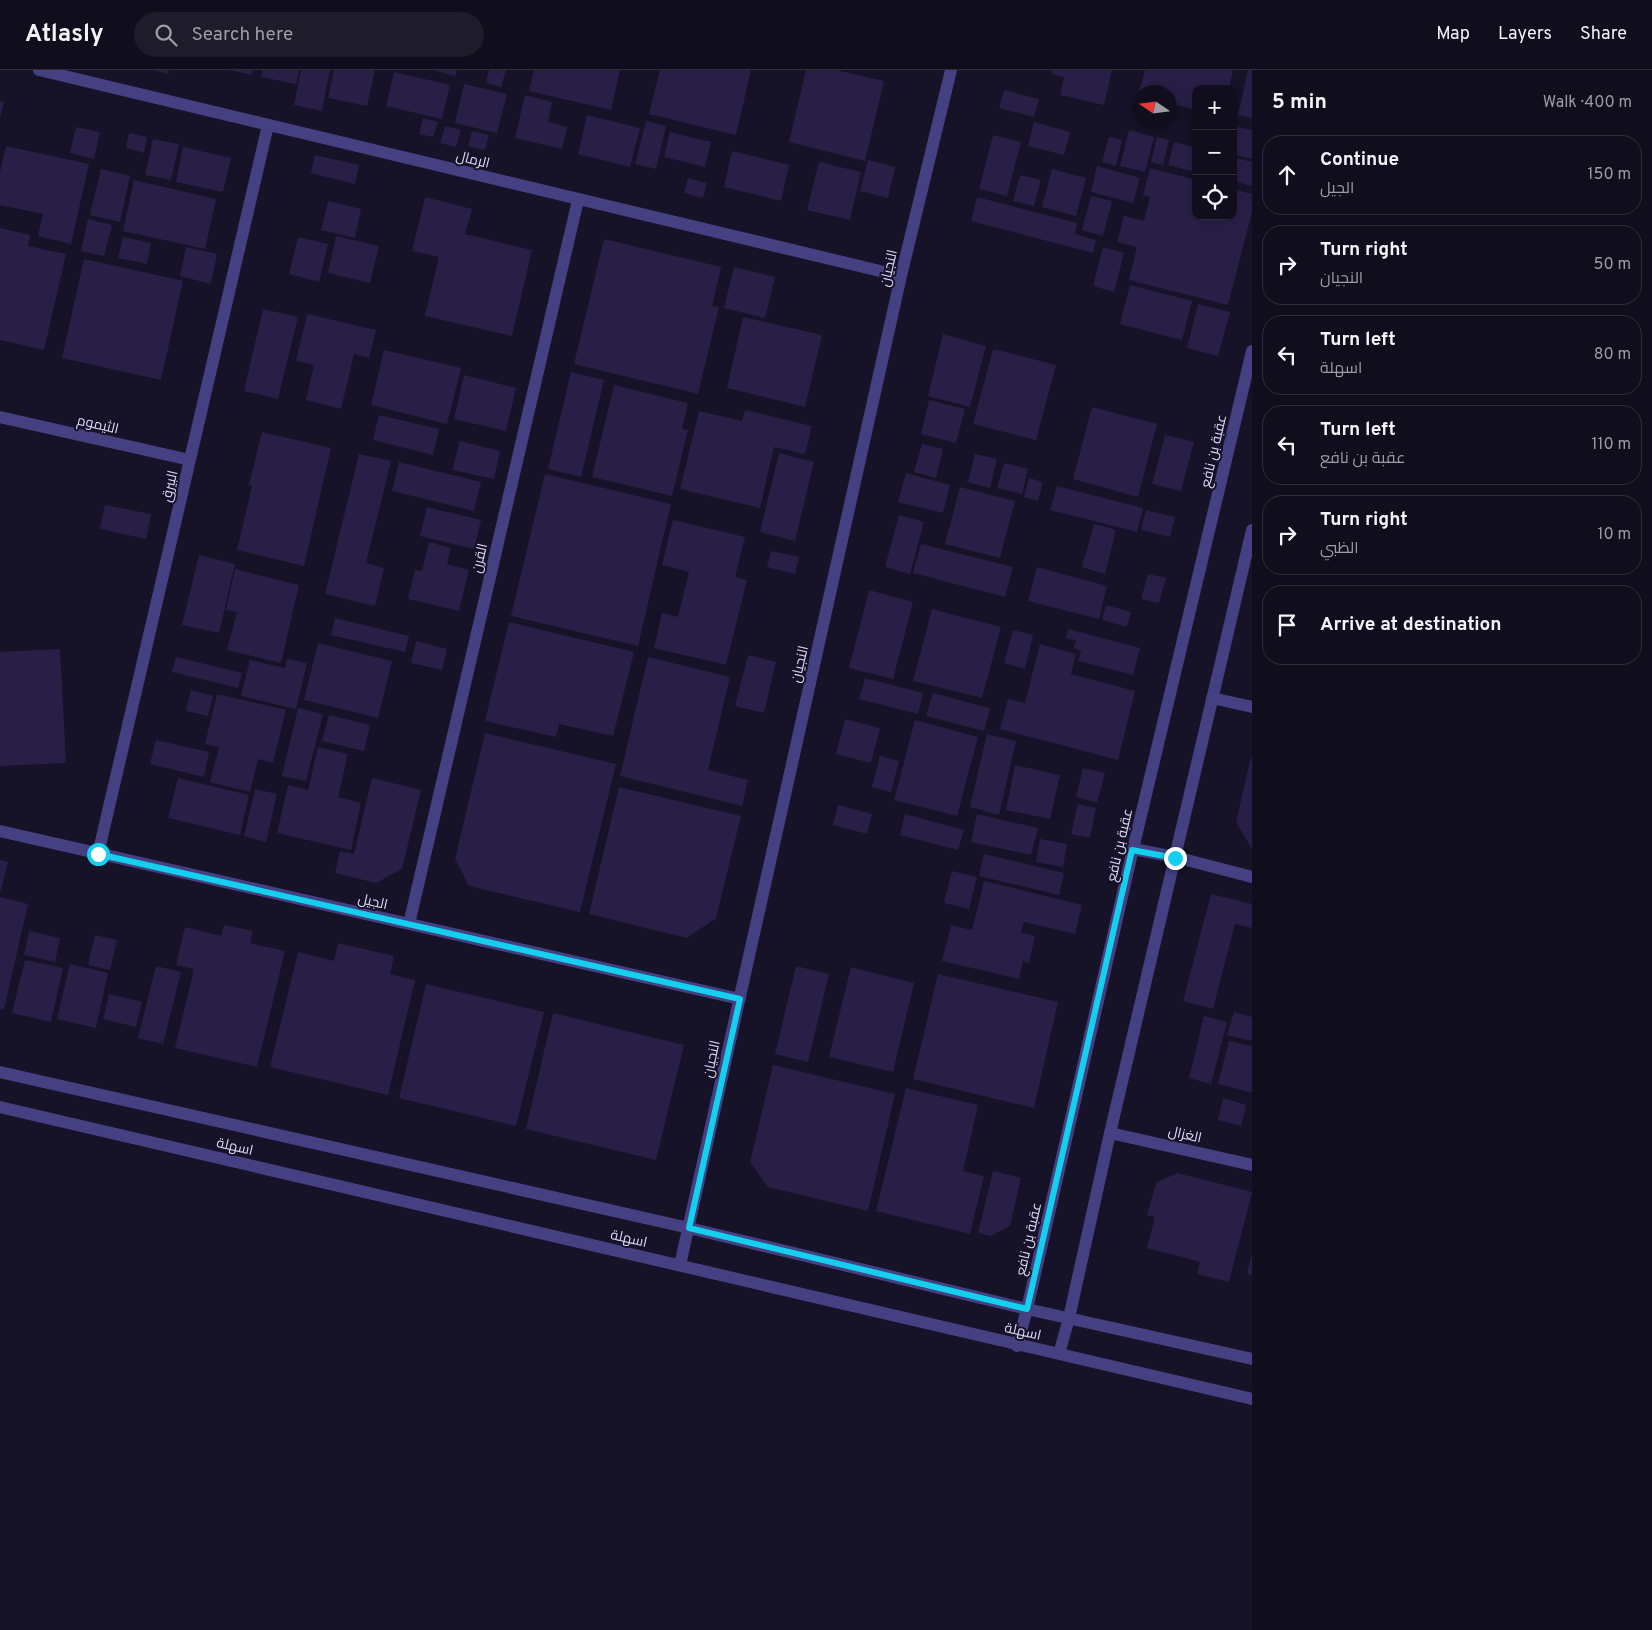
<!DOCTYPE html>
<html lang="en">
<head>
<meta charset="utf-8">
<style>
	body { margin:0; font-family:Overpass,Cairo,sans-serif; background:#1e1c2a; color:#f1f3f6 }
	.controls { position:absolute; right:15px; top:15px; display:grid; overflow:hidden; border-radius:10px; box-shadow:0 2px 8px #0003 }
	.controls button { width:45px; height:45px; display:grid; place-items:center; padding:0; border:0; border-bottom:1px solid #302e3b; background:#100e1d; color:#f1f3f6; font:25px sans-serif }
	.compass { position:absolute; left:1132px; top:15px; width:45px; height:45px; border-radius:50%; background:#100e1d; box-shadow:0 2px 8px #0003; rotate:283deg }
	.stop { position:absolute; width:15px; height:15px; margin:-11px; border:4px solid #14cfee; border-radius:50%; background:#fff }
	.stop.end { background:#14cfee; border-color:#fff; box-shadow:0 1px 5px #0008 }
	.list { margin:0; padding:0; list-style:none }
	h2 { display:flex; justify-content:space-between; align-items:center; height:65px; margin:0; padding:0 20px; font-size:21px }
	h2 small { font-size:16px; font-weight:400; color:#9c9ca4 }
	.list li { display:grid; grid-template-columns:32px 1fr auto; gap:15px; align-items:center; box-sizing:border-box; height:80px; margin:0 10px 10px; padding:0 10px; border:1px solid #302e3b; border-radius:20px }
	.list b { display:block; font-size:19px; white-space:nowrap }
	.list p { margin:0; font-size:16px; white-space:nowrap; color:#9c9ca4 }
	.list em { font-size:16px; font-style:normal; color:#9c9ca4 }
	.icon { flex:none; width:28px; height:28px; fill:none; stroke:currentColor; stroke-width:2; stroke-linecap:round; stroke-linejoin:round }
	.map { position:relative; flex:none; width:1252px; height:1560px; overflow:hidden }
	header { display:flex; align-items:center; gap:30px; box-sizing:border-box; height:70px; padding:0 25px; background:#100e1d; border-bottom:1px solid #302e3b }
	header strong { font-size:24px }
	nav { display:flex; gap:28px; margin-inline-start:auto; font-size:18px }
	.search { width:350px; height:45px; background:#1e1c2a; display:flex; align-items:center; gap:12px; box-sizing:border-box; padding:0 18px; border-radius:28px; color:#9c9ca4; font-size:19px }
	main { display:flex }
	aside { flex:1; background:#100e1d }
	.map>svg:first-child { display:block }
	.building { fill:#291f46 }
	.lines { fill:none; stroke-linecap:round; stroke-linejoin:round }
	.minor { stroke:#454082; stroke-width:12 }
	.route { stroke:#14cfee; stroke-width:6 }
	.labels { text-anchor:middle; stroke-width:4; stroke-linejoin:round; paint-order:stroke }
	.street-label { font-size:14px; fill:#dfdafc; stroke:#161227 }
</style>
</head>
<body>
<header>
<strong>Atlasly</strong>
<div class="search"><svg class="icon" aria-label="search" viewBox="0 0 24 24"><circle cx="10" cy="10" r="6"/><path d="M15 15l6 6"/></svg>Search here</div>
<nav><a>Map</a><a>Layers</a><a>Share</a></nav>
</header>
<main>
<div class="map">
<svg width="1252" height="1560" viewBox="0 0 1252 1560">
	<rect width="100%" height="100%" fill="#161227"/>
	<path class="building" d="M 154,0 L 169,0 L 168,4 Z
		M 230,0 L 253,0 L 252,5 Z
		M 263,0 L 299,0 L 296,14 L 261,7 Z
		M 301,0 L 330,0 L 322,41 L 294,35 Z
		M 334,0 L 375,0 L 367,36 L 328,28 Z
		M 432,0 L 457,0 L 455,6 Z
		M 489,0 L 506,0 L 501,17 L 486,13 Z
		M 534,0 L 620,0 L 611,40 L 529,21 Z
		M 660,0 L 751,0 L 736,65 L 649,44 Z
		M 806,0 L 836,0 L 884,11 L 865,91 L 789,72 Z
		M 1052,0 L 1112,0 L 1104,35 L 1060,25 L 1064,7 L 1052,4 Z
		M 1145,0 L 1233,0 L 1229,19 L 1196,19 L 1196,40 L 1170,33 L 1170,22 L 1139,22 Z
		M 1248,0 L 1252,0 L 1252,48 L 1238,45 Z
		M 394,2 L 450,15 L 442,49 L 386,36 Z
		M 464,14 L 507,24 L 497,63 L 455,53 Z
		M 1004,20 L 1039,29 L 1034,47 L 999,38 Z
		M 525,25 L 552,32 L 548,52 L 567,57 L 562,79 L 515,68 Z
		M 0,31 L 4,32 L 1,46 L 0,46 Z
		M 587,45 L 640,58 L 630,97 L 578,84 Z
		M 423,48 L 438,52 L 433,67 L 419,64 Z
		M 646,51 L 666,56 L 656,99 L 635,94 Z
		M 1034,52 L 1070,62 L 1064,85 L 1028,76 Z
		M 445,56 L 461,60 L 456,77 L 440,73 Z
		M 1233,56 L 1252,60 L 1252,89 L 1233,84 Z
		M 76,57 L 100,62 L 94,89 L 70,83 Z
		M 1129,60 L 1154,67 L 1145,102 L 1120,96 Z
		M 472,61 L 489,65 L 485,80 L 468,76 Z
		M 670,62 L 711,72 L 705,97 L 664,87 Z
		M 129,63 L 147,67 L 144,83 L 126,78 Z
		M 993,65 L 1021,72 L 1007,126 L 979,119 Z
		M 1109,67 L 1122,70 L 1116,96 L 1102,92 Z
		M 1157,67 L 1169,70 L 1163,95 L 1151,92 Z
		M 153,69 L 179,74 L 171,110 L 145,105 Z
		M 1174,72 L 1196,78 L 1196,102 L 1168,95 Z
		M 6,76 L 89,94 L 71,174 L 38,166 L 43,144 L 0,135 L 0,102 Z
		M 183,77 L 231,88 L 223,122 L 176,112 Z
		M 732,81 L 789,95 L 781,131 L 724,117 Z
		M 315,85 L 359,95 L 355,114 L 311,103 Z
		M 1233,87 L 1252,92 L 1252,116 L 1233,111 Z
		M 868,90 L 895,97 L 888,128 L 860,121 Z
		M 819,92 L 861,102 L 850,150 L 807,140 Z
		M 1097,96 L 1140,108 L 1133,133 L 1091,122 Z
		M 1150,98 L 1196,110 L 1196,146 L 1233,146 L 1233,119 L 1252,124 L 1252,142 L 1228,235 L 1129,210 L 1137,177 L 1117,172 L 1124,146 L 1144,151 L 1150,127 L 1143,125 Z
		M 101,99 L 130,106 L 120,152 L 90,145 Z
		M 1052,99 L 1086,108 L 1076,146 L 1042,137 Z
		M 1020,105 L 1041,110 L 1034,136 L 1013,131 Z
		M 688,108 L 707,113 L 703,128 L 684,123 Z
		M 134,110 L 216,129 L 205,179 L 123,161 Z
		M 1091,126 L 1112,131 L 1103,166 L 1082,160 Z
		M 425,127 L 472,139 L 465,164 L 532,180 L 512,266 L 425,246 L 439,187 L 412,181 Z
		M 977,127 L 1077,153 L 1075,164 L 1096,170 L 1093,183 L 971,151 Z
		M 328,131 L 361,139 L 355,168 L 321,160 Z
		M 88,149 L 112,155 L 104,186 L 81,181 Z
		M 0,158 L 30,165 L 28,176 L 66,184 L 44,280 L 0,270 Z
		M 336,166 L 379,176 L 370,213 L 328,203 Z
		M 123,167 L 151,173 L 147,194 L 118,188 Z
		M 298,167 L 328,174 L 319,212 L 289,204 Z
		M 604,169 L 721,197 L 712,236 L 719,237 L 698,324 L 574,294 Z
		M 186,177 L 217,184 L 211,214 L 180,206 Z
		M 1103,177 L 1124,183 L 1114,222 L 1093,216 Z
		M 84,189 L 183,211 L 161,310 L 62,288 Z
		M 734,197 L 775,207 L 765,248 L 724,238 Z
		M 1130,215 L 1192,231 L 1182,270 L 1120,254 Z
		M 1198,234 L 1230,242 L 1218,286 L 1187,278 Z
		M 263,239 L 298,247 L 278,329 L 244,321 Z
		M 307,244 L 376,260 L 369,288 L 354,284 L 341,339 L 306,330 L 314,295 L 296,291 Z
		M 743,247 L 822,265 L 805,337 L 727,318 Z
		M 943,264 L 986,276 L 970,337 L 928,326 Z
		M 993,279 L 1056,295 L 1036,370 L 973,354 Z
		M 384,280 L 461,298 L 447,354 L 371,335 Z
		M 571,302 L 604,310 L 581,407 L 548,399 Z
		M 464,305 L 516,318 L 506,361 L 454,349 Z
		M 614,315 L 688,333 L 682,359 L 688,360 L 672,426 L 592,407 Z
		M 929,330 L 965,339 L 956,373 L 921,364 Z
		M 1092,337 L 1157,354 L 1138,427 L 1073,409 Z
		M 745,340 L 812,356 L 805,384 L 774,377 L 760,438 L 680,419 L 699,341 L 742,351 Z
		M 379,345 L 439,359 L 433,385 L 373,370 Z
		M 262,362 L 331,378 L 304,496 L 237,480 L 252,416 L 249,415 Z
		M 1165,365 L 1194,372 L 1181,421 L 1152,414 Z
		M 460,371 L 500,381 L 494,409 L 452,400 Z
		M 922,374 L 943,379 L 936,408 L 914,402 Z
		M 779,383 L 814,392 L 795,471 L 760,462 Z
		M 359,384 L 391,391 L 366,493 L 384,498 L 375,536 L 325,524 Z
		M 975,384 L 997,389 L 990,418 L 968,412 Z
		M 399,392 L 481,412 L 474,441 L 392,421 Z
		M 1004,393 L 1028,399 L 1022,424 L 997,418 Z
		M 906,403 L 950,415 L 943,443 L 898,432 Z
		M 545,404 L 671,434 L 638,576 L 511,546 Z
		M 1029,408 L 1043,412 L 1038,431 L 1024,427 Z
		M 1057,416 L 1143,438 L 1137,462 L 1050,440 Z
		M 960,417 L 1015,431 L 1000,488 L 945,474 Z
		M 105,435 L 151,444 L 146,469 L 100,459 Z
		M 427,437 L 481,450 L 474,479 L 420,466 Z
		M 1146,440 L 1175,447 L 1170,467 L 1141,460 Z
		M 899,445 L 924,452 L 910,504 L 885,497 Z
		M 673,450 L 745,467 L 735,507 L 747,510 L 726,595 L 654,578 L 662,543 L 678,547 L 689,502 L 662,495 Z
		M 1094,454 L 1116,460 L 1105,504 L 1082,497 Z
		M 429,472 L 451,478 L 447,494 L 469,500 L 459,541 L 408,529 L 415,500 L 422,501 Z
		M 921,474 L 1013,497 L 1005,527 L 913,503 Z
		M 771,481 L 799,487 L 795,504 L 767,497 Z
		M 199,485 L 235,494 L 219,563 L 182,555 Z
		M 1037,497 L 1107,516 L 1099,549 L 1028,531 Z
		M 235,499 L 299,515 L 281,593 L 227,580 L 237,542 L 226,540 Z
		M 1148,504 L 1166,508 L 1159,533 L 1141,529 Z
		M 869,520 L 913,532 L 893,609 L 849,598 Z
		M 1106,535 L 1131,542 L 1127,557 L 1102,550 Z
		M 932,539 L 1001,557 L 982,628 L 913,611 Z
		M 335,548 L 409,566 L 405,582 L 331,565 Z
		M 509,552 L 634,582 L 613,666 L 559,654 L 556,667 L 485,651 Z
		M 1068,559 L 1140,578 L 1133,605 L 1078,591 L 1081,581 L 1074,578 L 1076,570 L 1066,568 Z
		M 1013,560 L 1033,565 L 1025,599 L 1004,593 Z
		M 416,571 L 447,579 L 442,600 L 411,593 Z
		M 318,573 L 392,591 L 378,648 L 304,630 Z
		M 1040,574 L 1076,584 L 1071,604 L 1135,621 L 1118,690 L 1000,659 L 1008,629 L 1025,633 Z
		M 60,579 L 66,693 L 0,696 L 0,582 Z
		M 748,585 L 776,592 L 764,643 L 735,636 Z
		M 176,587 L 242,603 L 238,618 L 172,602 Z
		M 648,587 L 730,607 L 708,700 L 748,710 L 742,736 L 620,706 Z
		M 287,589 L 307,593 L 296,639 L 241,626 L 250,590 L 285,598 Z
		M 865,608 L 923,623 L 918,644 L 859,629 Z
		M 191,620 L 213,626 L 208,646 L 186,641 Z
		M 933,623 L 990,638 L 984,661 L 926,646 Z
		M 217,624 L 286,640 L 273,693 L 258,689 L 250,722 L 210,712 L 219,677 L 205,674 Z
		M 298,638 L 323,644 L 306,711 L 282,706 Z
		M 329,645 L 370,655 L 364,681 L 322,671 Z
		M 845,649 L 880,658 L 871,693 L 836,684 Z
		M 915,650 L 978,667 L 957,746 L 894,730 Z
		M 485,663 L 616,694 L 580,842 L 469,816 L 455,789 Z
		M 987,664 L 1016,671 L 999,745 L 970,737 Z
		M 156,670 L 209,682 L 204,707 L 150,694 Z
		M 318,677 L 348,684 L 338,727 L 361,733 L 351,780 L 277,763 L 288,715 L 308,720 Z
		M 880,686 L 899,691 L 891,722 L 872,717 Z
		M 1251,687 L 1252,687 L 1252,779 L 1236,752 Z
		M 1015,695 L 1060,705 L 1050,749 L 1006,740 Z
		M 1083,698 L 1105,703 L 1097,733 L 1076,727 Z
		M 178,708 L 249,725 L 240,765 L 168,748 Z
		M 372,708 L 421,720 L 402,799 L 376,813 L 335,803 L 340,781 L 354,784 Z
		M 619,717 L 741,746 L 716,848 L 687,868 L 589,844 Z
		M 255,719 L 277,724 L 266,772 L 244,766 Z
		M 1078,734 L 1096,738 L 1090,768 L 1071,764 Z
		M 838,735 L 872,744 L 867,764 L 833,755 Z
		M 905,744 L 964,760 L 958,780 L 900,765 Z
		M 977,744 L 1038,758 L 1031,785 L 971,772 Z
		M 1040,769 L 1067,774 L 1063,797 L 1036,792 Z
		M 984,784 L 1064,803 L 1059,825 L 979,806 Z
		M 0,790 L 8,792 L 1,821 L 0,821 Z
		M 952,801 L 977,807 L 969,839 L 944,833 Z
		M 984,811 L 1082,835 L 1075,864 L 1024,852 L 1021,862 L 1035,866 L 1029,893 L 1023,891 L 1019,909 L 942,891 L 951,855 L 972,860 Z
		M 1211,824 L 1252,834 L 1252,858 L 1235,854 L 1213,939 L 1183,931 Z
		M 0,827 L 28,834 L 4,940 L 0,939 Z
		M 224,855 L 253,861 L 250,873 L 285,881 L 257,997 L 175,978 L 194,899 L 176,895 L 185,857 L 221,866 Z
		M 29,861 L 60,868 L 55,892 L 24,885 Z
		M 95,865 L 117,870 L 110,900 L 88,895 Z
		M 338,873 L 394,886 L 390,904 L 415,910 L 388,1025 L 270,997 L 298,882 L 334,891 Z
		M 25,890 L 63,898 L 51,952 L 12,943 Z
		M 70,894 L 108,903 L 96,958 L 57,949 Z
		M 156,896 L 181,902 L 163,974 L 138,968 Z
		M 796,896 L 829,904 L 808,992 L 775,984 Z
		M 851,897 L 914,913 L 893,1002 L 829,987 Z
		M 938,904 L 1058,932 L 1034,1038 L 913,1009 Z
		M 426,914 L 544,942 L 516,1056 L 399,1028 Z
		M 109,924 L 142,932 L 136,957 L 103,949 Z
		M 1234,942 L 1252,947 L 1252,971 L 1227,965 Z
		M 553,943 L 684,975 L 656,1090 L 526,1059 Z
		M 1204,946 L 1227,952 L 1211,1014 L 1189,1008 Z
		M 1229,971 L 1252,976 L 1252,1023 L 1218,1014 Z
		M 773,995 L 895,1024 L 868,1141 L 768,1117 L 750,1092 Z
		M 906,1018 L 978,1035 L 963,1101 L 984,1106 L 970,1164 L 876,1141 Z
		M 1223,1028 L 1246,1035 L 1241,1056 L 1218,1050 Z
		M 993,1101 L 1021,1108 L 1010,1156 L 991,1166 L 978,1163 Z
		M 1177,1103 L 1252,1122 L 1229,1212 L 1197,1204 L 1200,1192 L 1147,1178 L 1155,1147 L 1147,1145 L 1156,1113 Z
		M 1251,1187 L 1252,1187 L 1252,1206 L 1247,1204 Z"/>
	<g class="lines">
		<path class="minor" d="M 39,0 L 901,206
			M 0,347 L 190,390
			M 1212,628 L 1252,637
			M 0,761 L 740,929
			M 1133,779 L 1175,787 L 1252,807
			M 98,784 L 268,55
			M 409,854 L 578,130
			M 0,1002 L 689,1158 L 1027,1239 L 1252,1289
			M 0,1037 C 417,1134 834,1233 1252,1329
			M 1110,1063 L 1252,1095
			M 680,1195 L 901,206 L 951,0
			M 1017,1276 L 1027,1239 L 1133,779 L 1252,281
			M 1059,1284 L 1069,1248 L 1110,1063 L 1252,460"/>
	</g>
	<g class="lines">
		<path class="route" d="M 98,784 L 740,929 L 689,1158 L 1027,1239 L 1132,780 L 1175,788"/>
	</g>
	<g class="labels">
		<g class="street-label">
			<text transform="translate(473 89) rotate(14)" y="5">الرمال</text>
			<text transform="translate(888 198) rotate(-77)" y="5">النجيان</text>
			<text transform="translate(98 354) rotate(13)" y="5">الثيموم</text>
			<text transform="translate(1213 381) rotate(-77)" y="5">عقبة بن نافع</text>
			<text transform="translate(169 416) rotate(-77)" y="5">البيرق</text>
			<text transform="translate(479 488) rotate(-77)" y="5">القرن</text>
			<text transform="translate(799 594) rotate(-77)" y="5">النجيان</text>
			<text transform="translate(1119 775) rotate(-77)" y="5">عقبة بن نافع</text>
			<text transform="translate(373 831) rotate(13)" y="5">الجيل</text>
			<text transform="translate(711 989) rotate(-78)" y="5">النجيان</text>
			<text transform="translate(1185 1064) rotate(13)" y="5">الغزال</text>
			<text transform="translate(235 1076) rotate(13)" y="5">اسهلة</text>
			<text transform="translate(629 1168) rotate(13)" y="5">اسهلة</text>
			<text transform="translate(1028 1169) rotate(-77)" y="5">عقبة بن نافع</text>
			<text transform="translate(1023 1261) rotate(13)" y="5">اسهلة</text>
		</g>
	</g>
</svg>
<div class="controls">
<button>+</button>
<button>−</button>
<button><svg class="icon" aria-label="locate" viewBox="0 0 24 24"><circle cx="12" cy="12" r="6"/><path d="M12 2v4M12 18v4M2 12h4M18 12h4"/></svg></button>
</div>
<svg class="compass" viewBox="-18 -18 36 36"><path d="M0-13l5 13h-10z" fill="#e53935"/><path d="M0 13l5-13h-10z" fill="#9c9ca4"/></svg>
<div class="stop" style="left:98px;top:784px"></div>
<div class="stop end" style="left:1175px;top:788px"></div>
</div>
<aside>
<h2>5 min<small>Walk · 400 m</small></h2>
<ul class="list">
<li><svg class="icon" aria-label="ahead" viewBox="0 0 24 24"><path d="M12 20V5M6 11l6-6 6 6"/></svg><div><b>Continue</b><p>الجيل</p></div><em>150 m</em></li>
<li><svg class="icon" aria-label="right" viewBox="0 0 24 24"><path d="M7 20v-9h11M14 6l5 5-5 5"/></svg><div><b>Turn right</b><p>النجيان</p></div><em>50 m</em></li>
<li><svg class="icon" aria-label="left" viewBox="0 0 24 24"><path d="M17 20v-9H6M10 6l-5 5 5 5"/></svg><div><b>Turn left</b><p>اسهلة</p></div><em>80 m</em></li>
<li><svg class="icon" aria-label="left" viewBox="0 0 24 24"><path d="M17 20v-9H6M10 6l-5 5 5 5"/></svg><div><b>Turn left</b><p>عقبة بن نافع</p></div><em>110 m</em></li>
<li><svg class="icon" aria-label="right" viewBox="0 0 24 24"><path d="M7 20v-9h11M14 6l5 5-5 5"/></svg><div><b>Turn right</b><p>الظبي</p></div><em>10 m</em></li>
<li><svg class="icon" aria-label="arrive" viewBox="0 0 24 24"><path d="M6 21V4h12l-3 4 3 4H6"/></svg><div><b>Arrive at destination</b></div></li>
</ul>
</aside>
</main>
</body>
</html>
